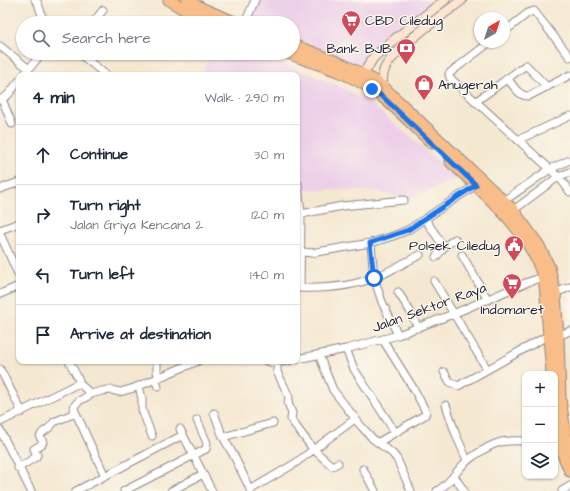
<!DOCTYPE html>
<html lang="en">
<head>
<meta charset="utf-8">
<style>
	body { margin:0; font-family:"Architects Daughter",sans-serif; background:#f6f6f7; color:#1f2937 }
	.controls { position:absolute; right:12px; bottom:12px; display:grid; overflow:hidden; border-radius:8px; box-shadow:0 1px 3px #0004 }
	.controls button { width:36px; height:36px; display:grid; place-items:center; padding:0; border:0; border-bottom:1px solid #e0e1e3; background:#fff; color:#1f2937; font:20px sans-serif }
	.compass { position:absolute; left:474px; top:12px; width:36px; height:36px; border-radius:50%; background:#fff; box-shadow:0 1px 3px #0004; rotate:39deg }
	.stop { position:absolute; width:12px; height:12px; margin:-9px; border:3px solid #1a73e8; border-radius:50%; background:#fff }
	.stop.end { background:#1a73e8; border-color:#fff; box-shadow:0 1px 4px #0008 }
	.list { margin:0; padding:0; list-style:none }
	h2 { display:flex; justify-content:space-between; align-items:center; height:52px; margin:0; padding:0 16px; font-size:17px }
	h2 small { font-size:13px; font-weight:400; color:#747a83 }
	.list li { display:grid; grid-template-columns:26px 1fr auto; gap:12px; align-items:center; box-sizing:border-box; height:60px; padding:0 16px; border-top:1px solid #e0e1e3 }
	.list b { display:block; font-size:15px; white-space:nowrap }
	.list p { margin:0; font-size:13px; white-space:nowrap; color:#747a83 }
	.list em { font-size:13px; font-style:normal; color:#747a83 }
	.icon { flex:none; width:22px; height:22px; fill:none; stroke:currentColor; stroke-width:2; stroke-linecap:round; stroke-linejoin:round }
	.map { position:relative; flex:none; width:570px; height:491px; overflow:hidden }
	.search { position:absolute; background:#fff; box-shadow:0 1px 3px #0004; left:16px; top:16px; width:284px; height:44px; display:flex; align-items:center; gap:10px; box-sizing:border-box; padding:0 14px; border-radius:22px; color:#747a83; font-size:15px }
	.panel { position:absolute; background:#fff; box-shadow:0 1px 3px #0004; left:16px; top:72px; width:284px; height:292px; border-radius:8px }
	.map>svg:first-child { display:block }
	.built { fill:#edd0e8 }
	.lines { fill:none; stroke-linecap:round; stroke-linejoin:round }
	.street-casing { stroke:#8c8586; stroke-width:9 }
	.secondary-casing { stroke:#8c8586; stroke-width:11 }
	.primary-casing { stroke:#8c8586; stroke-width:13 }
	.street { stroke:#fff; stroke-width:7 }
	.secondary { stroke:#fde5d0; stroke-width:9 }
	.primary { stroke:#f9bd89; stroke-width:11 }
	.route { stroke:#1a73e8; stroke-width:5 }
	.labels { text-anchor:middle; stroke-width:3; stroke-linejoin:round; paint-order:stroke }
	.poi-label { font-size:14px; fill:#22223b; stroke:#fbf7ec; text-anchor:start }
	.street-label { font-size:14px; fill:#22223b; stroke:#fbf7ec }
</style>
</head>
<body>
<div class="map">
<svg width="570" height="491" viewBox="0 0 570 491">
	<rect width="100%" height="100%" fill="#fbf7ec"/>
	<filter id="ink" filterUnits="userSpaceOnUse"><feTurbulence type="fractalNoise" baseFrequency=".025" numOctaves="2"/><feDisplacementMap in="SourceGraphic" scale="8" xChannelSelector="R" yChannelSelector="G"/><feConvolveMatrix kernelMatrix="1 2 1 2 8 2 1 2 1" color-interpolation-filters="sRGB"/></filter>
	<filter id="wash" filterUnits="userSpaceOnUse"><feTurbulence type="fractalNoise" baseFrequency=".012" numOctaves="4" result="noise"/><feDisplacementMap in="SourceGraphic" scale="16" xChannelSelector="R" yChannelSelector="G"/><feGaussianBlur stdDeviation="0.9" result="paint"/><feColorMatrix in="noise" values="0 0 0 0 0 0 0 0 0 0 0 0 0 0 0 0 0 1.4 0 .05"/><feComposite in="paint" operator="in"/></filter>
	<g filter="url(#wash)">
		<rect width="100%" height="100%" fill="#f5e8d1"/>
		<path class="built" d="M 258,0 L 440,0 L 367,61 L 362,63 L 356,63 L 293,37 L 293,23 L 260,23 L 253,20 L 251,19 Z
			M 211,53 L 257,53 L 336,85 L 370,103 L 458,178 L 408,200 L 378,191 L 297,189 L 297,75 L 202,75 Z"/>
	</g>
	<g filter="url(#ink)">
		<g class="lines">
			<g class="street-casing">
				<path id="street" d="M 35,0 L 38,3 L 44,23
					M 93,23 L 103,10
					M 245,23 L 255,0
					M 504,32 L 528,13 L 534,11 L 570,57
					M 490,42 L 451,72 L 449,74 L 450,78 L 550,169 L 563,182 L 570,192
					M 0,46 L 29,69
					M 79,53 L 106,75
					M 24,75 L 37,59 L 39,53
					M 507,78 C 513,85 519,97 529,96 L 570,75
					M 2,99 L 12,124
					M 0,100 L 8,95 L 19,81
					M 475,102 L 526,65 L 547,87
					M 518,140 L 570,116
					M 298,184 L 301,214 L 300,288
					M 0,189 L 19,182
					M 501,203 L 550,169 L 570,160
					M 511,212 L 558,177 L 570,172
					M 301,214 L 342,206 L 404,200
					M 425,219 L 444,247
					M 0,230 L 19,223
					M 0,234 L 19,276
					M 371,243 L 374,278 L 382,302 L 398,335
					M 297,251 L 311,253 L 371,243 L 393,236 L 408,230 L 476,185
					M 462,255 L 488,300
					M 436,257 L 444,247 L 455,239
					M 434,281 L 487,369
					M 297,288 C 323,289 351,287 376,277 C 391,271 405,262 420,255
					M 398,292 L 410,311 L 418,328
					M 555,293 L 570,287
					M 0,294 L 19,286
					M 558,336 L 570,331
					M 346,349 L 354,369 L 395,432
					M 319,355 L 333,390 L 361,426 L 373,439 L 392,453 L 397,459 L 411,491
					M 297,359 L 346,349 L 398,335 L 453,314 L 528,282 L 543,277
					M 69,361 L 79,380 L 79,384
					M 157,361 L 157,372 L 159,378
					M 266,361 L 273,363 L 289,361
					M 277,363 L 277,372 L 284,386 L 289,397 L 288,403 L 292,413 L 291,419 L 292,421 L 313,449 L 332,466 L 338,463
					M 0,369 L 22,412
					M 444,372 L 450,382 L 458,386 L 549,335
					M 155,379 L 158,387
					M 139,386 L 142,399 L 142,410 L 152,436
					M 91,394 C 85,399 74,401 74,409 L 105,476
					M 446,405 L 456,435 L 467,460
					M 214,413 L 223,437 L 234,456 L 251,491
					M 0,422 L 77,384 L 81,385 L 91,394 L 102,391 L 111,390 L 120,392 L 134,388 L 198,361
					M 180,429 L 212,491
					M 0,430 L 31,491
					M 223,437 L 273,423
					M 379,442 L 425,415 L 426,412 L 415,391 L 383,340
					M 18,468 L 36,457 L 37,455 L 34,449 L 42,444 L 43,442 L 40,437 L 42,433 L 50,427 L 54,422 L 75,413
					M 363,469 L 375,491
					M 454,476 L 464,491
					M 250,490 L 294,464 L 355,419
					M 76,491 L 183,435
					M 124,491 L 206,449 L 207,443 L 197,420
					M 171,491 L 203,474
					M 437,491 C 448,485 453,476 461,467 C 465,462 470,459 475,455 C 495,442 501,440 525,441
					M 562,491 L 570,486"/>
			</g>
			<g class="secondary-casing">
				<path id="secondary" d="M 360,80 L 373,58 L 391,42 L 445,0
					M 383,87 C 382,80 382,74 385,68 C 394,49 444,14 462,0"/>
			</g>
			<g class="primary-casing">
				<path id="primary" d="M 169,0 L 198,18 L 210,23
					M 187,0 L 203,9 L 237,23
					M 293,45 C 324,57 355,67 383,87 L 513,210 L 539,246 L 549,267 L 555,293 L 558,336 L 560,400 L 566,437 L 570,449
					M 287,53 C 315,63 347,72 372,89 C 394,104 413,125 432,143
					M 451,162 C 486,195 535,235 545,284 L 552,374
					M 558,427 L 563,454 L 570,471"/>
			</g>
			<use href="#street" class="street"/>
			<use href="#secondary" class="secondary"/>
			<use href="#primary" class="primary"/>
		</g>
	</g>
	<g class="lines" filter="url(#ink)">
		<path class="route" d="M 372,89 L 384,98 L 476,185 L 408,230 L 370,243 L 374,278"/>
	</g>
	<defs>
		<g id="supermarket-pin" transform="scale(1)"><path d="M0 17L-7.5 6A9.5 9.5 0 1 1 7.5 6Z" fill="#d1495b" stroke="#fbf7ec"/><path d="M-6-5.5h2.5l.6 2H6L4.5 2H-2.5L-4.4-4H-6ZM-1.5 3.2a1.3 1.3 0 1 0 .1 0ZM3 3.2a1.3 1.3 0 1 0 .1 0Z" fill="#fff"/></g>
		<g id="bank-pin" transform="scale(1)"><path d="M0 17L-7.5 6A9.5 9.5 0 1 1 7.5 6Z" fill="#d1495b" stroke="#fbf7ec"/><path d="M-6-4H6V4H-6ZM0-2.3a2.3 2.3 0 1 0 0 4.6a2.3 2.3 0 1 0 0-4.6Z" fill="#fff"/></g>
		<g id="shop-pin" transform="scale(1)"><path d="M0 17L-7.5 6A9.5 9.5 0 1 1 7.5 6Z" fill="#d1495b" stroke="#fbf7ec"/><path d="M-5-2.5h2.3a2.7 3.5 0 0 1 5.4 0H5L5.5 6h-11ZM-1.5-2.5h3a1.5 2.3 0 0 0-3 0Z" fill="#fff"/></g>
		<g id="civic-pin" transform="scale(1)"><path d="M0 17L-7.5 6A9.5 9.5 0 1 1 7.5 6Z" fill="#d1495b" stroke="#fbf7ec"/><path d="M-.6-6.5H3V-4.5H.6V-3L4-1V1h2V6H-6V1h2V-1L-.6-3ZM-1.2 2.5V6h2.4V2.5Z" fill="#fff"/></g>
	</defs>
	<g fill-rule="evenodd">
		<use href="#supermarket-pin" x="351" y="20"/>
		<use href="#bank-pin" x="406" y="48"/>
		<use href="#shop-pin" x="424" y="84"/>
		<use href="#civic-pin" x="514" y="245"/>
		<use href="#supermarket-pin" x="512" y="283"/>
	</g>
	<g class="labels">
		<g class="poi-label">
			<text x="365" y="25">CBD Ciledug</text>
			<text x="392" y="53" text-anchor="end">Bank BJB</text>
			<text x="438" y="89">Anugerah</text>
			<text x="500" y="250" text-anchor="end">Polsek Ciledug</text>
			<text x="512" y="314" text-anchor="middle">Indomaret</text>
		</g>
		<g class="street-label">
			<text transform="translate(429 307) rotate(-20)" y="5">Jalan Sektor Raya</text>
		</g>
	</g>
</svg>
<div class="controls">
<button>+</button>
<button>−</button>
<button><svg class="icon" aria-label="layers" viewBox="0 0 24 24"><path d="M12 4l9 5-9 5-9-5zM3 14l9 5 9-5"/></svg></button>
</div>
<svg class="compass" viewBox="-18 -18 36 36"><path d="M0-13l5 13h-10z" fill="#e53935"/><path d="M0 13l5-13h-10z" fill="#747a83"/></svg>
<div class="stop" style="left:374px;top:278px"></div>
<div class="stop end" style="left:372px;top:89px"></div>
<div class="search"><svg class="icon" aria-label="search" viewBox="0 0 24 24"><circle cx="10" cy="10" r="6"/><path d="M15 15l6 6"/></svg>Search here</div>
<section class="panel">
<h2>4 min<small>Walk · 290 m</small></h2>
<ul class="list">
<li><svg class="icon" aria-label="ahead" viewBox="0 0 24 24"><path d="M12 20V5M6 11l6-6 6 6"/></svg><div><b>Continue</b></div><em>30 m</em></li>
<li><svg class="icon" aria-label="right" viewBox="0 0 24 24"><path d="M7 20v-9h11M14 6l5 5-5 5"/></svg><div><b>Turn right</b><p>Jalan Griya Kencana 2</p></div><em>120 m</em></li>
<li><svg class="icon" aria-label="left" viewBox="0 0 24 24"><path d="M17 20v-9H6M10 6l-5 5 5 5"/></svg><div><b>Turn left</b></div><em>140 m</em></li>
<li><svg class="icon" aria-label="arrive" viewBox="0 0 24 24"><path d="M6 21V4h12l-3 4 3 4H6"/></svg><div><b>Arrive at destination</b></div></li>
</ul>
</section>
</div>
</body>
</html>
